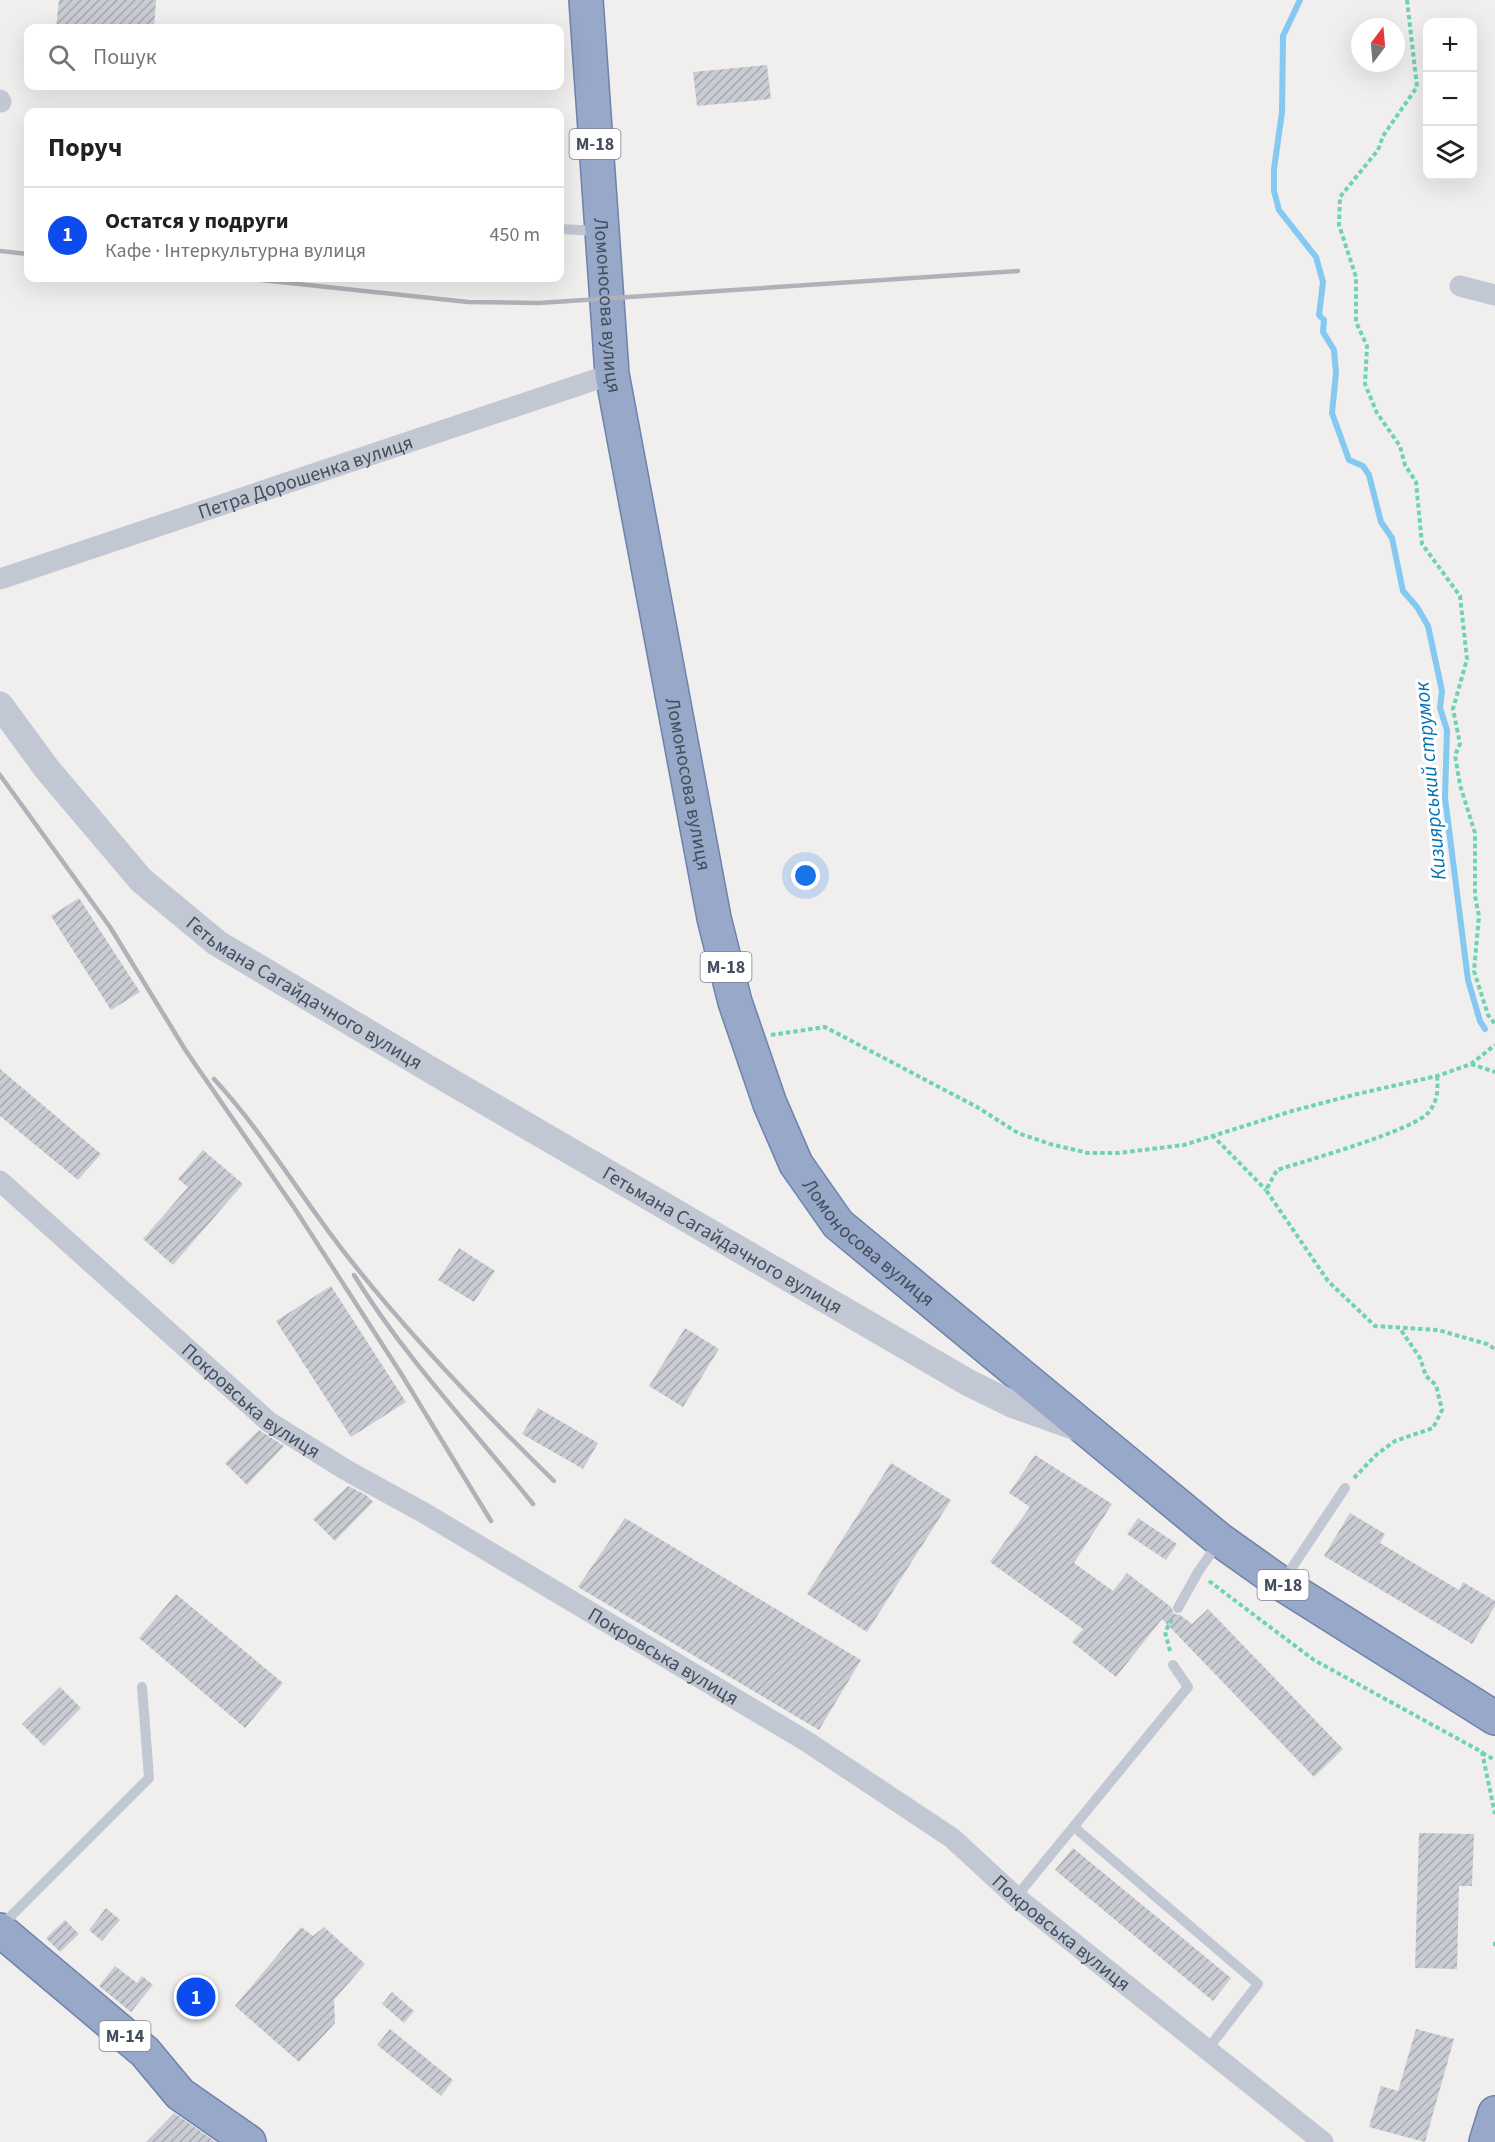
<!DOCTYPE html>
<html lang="uk">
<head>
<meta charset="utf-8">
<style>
	body { margin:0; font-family:"Source Sans 3",sans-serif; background:#f2f2f2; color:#202124 }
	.controls { position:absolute; right:18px; top:18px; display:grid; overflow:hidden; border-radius:12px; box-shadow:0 6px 24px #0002 }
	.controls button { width:54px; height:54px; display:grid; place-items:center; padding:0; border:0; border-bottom:2px solid #e0e0e0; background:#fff; color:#202124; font:30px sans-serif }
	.compass { position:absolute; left:1351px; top:18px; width:54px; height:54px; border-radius:50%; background:#fff; box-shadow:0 6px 24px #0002; rotate:16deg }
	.you { position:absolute; left:806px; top:876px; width:21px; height:21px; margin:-15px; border:4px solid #fff; border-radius:50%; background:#1a73e8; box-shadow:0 0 0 9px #1a73e833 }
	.badge { display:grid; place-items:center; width:39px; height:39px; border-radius:50%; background:#0c4bed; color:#fff; font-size:20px; font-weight:700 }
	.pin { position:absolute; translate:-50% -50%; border:3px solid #fff; box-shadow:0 2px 6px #0006 }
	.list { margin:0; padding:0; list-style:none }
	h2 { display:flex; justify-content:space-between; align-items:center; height:78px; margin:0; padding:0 24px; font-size:26px }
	h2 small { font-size:20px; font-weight:400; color:#757577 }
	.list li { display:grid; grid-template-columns:39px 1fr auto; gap:18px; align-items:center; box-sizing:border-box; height:96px; padding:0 24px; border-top:2px solid #e0e0e0 }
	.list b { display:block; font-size:22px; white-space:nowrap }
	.list p { margin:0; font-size:20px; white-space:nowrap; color:#757577 }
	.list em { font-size:20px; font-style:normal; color:#757577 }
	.icon { flex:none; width:33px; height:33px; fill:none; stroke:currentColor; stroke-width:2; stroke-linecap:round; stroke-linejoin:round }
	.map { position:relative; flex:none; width:1495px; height:2142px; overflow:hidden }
	.search { position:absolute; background:#fff; box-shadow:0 6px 24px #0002; left:24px; top:24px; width:540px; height:66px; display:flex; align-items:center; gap:15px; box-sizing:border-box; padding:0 21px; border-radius:12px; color:#757577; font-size:22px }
	.panel { position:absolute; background:#fff; box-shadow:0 6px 24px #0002; left:24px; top:108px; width:540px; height:174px; border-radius:12px }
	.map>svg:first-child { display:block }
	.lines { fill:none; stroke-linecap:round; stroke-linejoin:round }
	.stream { stroke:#83c9f2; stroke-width:6 }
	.building { fill:url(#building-hatch) }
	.trunk-casing { stroke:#6d82ad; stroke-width:36 }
	.path { stroke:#6ed3b1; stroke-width:4; stroke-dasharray:4.5 3; stroke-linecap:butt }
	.service { stroke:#c1c8d4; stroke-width:10 }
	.minor { stroke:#c1c8d4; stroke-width:21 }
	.tertiary { stroke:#c1c8d4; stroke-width:27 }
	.trunk { stroke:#97a8c8; stroke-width:33 }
	.rail { stroke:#b0b2b9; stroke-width:4.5 }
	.labels { text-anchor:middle; stroke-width:6; stroke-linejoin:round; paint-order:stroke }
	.shield { fill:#fff; stroke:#7d838e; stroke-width:1.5 }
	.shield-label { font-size:18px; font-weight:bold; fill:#454e5d }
	.street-label { font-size:20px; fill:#454e5d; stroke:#fff }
	.water-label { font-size:21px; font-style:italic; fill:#0272b3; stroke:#fff }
</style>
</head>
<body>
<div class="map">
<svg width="1495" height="2142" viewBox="0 0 1495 2142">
	<defs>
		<pattern id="building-hatch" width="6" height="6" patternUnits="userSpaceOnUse" patternTransform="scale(1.5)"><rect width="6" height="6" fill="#caccd4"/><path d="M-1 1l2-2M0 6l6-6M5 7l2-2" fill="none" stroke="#a6a8af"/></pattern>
	</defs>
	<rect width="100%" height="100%" fill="#f1eeee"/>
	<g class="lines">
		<path class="stream" d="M 1300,0 L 1283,36 L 1282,112 L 1274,169 L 1274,191 L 1279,210 L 1316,257 L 1323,282 L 1319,315 L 1324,320 L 1323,332 L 1334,350 L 1336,373 L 1332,413 L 1349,460 L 1363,466 L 1369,475 L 1381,522 L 1392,538 L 1403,591 L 1417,607 L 1428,626 L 1442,691 L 1440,708 L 1447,730 L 1445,798 L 1468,980 L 1480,1021 L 1485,1029"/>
	</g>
	<path class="building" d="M 59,0 L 156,0 L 154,28 L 56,28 Z
		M 767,65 L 771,99 L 697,106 L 693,72 Z
		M 79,898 L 140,992 L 111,1010 L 51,916 Z
		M 0,1069 L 101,1154 L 78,1180 L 0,1116 Z
		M 203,1150 L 243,1184 L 173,1265 L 143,1239 L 188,1187 L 178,1179 Z
		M 459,1248 L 495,1271 L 474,1302 L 438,1280 Z
		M 331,1286 L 406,1402 L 351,1437 L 276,1321 Z
		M 685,1328 L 719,1349 L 683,1407 L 649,1386 Z
		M 538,1408 L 598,1443 L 583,1469 L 522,1434 Z
		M 259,1430 L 284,1446 L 247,1485 L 225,1463 Z
		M 1035,1455 L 1112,1504 L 1074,1563 L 1113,1591 L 1127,1573 L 1171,1607 L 1174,1614 L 1180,1615 L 1192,1624 L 1208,1609 L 1343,1749 L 1314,1777 L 1162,1619 L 1116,1677 L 1072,1642 L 1083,1629 L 990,1562 L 1030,1507 L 1009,1493 Z
		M 891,1463 L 951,1500 L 867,1632 L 807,1594 Z
		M 348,1486 L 366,1495 L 373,1502 L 335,1541 L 313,1519 Z
		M 1350,1513 L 1385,1534 L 1380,1543 L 1459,1590 L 1463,1582 L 1495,1601 L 1495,1606 L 1472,1644 L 1324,1556 Z
		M 625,1518 L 861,1660 L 819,1730 L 578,1587 Z
		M 1138,1518 L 1177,1544 L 1166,1560 L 1127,1534 Z
		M 176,1594 L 283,1683 L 245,1728 L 139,1638 Z
		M 60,1687 L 81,1708 L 44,1746 L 22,1724 Z
		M 1419,1833 L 1474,1834 L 1472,1886 L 1459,1886 L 1457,1969 L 1415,1968 Z
		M 1073,1848 L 1231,1978 L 1213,2001 L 1055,1870 Z
		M 106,1908 L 120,1920 L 102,1941 L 89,1930 Z
		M 65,1920 L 79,1934 L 60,1952 L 46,1938 Z
		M 301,1927 L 313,1936 L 324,1927 L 365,1964 L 334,2000 L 335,2023 L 299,2062 L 235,2006 Z
		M 115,1966 L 137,1983 L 142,1976 L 153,1985 L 131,2012 L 99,1986 Z
		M 392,1992 L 414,2011 L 404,2023 L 382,2004 Z
		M 390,2029 L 453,2080 L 441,2096 L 377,2045 Z
		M 1416,2029 L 1454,2039 L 1425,2142 L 1369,2127 L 1381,2086 L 1398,2091 Z
		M 174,2113 L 216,2142 L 146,2142 Z"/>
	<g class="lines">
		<g class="trunk-casing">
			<g id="trunk">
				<path id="s4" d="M 586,0 L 612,374 L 714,918 L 735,1002 L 770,1104 L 796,1164 L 838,1224 L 1220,1540 L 1282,1584 L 1495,1718"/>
				<path d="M 0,1930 L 145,2052 L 180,2094 L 249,2142"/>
				<path d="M 1486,2142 L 1495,2113"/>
			</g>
		</g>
		<path class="path" d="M 1407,0 L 1417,87 L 1383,136 L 1378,150 L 1340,197 L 1339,225 L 1356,277 L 1356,322 L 1367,346 L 1365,384 L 1377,413 L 1400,446 L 1405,465 L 1416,482 L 1422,544 L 1460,596 L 1467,659 L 1453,709 L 1460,744 L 1455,755 L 1460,785 L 1475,833 L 1475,896 L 1479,916 L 1474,971 L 1488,1015 L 1495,1024
			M 771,1035 L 825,1027 L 977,1107 L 1018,1133 L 1050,1144 L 1088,1153 L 1118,1153 L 1184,1145 L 1292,1111 L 1357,1094 L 1437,1076 L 1471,1064 L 1495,1045
			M 1471,1064 L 1495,1072
			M 1437,1076 C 1438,1090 1438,1100 1429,1112 C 1415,1130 1305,1161 1277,1170 L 1266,1190 L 1328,1281 L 1375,1326 L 1438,1330 L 1487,1344 L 1495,1349
			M 1212,1135 L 1266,1190
			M 1354,1478 L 1377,1454 L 1395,1441 L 1433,1428 L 1442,1410 L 1436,1385 L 1426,1376 L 1420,1358 L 1401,1330
			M 1209,1581 L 1314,1660 L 1482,1752 L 1495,1814
			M 1170,1651 L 1165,1632 L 1172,1619
			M 1482,1753 L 1495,1760
			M 1495,1946 L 1495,1942"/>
		<path class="service" d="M 560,229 L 598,231
			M 1283,1581 L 1345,1488
			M 1178,1608 L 1198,1572 L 1219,1542
			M 1074,1827 L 1258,1984 L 1207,2050
			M 1016,1897 L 1188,1687 L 1173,1665
			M 0,1927 L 149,1778 L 142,1687"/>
		<g class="minor">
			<path d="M 0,100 L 1,102"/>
			<path d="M 1460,286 L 1495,295"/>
			<path id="s1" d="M 0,579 L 612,374"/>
			<path id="s2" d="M 0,1181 L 269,1422 L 346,1470 L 426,1514 L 806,1741 L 952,1838 L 1016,1897 L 1323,2142"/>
		</g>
		<path class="tertiary" id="s3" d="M 0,705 L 47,769 L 141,880 L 217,943 L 436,1073 L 969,1383 L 1014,1405 L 1079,1428"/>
		<use href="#trunk" class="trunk"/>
		<path class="rail" d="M 0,251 L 28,254
			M 242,278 L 468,302 L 539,303 L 1018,271
			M 0,775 L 110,927 L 186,1051 L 295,1209 L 400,1372 L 491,1521
			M 214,1079 C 264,1133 302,1199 348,1257 C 411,1337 481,1410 554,1481
			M 354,1275 C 405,1358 472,1428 533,1504"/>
	</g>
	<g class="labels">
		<g class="shield">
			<rect x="569.5" y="129" width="51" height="30" rx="4.5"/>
			<rect x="700.5" y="952" width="51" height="30" rx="4.5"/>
			<rect x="1257.5" y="1570" width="51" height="30" rx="4.5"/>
			<rect x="99.5" y="2021" width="51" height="30" rx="4.5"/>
		</g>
		<g class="shield-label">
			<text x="595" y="150">М-18</text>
			<text x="726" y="973">М-18</text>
			<text x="1283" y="1591">М-18</text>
			<text x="125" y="2042">М-14</text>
		</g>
		<g class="street-label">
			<text dy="7" stroke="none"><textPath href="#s4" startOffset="306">Ломоносова вулиця</textPath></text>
			<text dy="7" stroke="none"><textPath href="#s1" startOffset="322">Петра Дорошенка вулиця</textPath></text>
			<text dy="7" stroke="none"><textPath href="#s4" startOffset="792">Ломоносова вулиця</textPath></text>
			<text dy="7" stroke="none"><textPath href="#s3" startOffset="424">Гетьмана Сагайдачного вулиця</textPath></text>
			<text dy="7" stroke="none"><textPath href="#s4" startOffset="1296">Ломоносова вулиця</textPath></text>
			<text dy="7" stroke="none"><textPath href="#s3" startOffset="910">Гетьмана Сагайдачного вулиця</textPath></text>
			<text dy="7" stroke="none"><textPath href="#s2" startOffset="334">Покровська вулиця</textPath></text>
			<text dy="7" stroke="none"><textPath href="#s2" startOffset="820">Покровська вулиця</textPath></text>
			<text dy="7" stroke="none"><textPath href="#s2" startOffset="1306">Покровська вулиця</textPath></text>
		</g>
		<g class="water-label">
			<text transform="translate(1430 781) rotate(-95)" y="7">Кизиярський струмок</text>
		</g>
	</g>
</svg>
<div class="controls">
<button>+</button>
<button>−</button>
<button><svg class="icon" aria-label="layers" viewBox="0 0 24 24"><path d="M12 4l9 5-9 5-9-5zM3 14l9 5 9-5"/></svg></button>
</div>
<svg class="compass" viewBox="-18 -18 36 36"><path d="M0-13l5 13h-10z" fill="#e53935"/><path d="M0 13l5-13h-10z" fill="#757577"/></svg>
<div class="you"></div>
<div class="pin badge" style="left:196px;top:1997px">1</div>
<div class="search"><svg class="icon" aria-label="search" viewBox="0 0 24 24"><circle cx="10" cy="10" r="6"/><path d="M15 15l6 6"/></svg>Пошук</div>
<section class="panel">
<h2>Поруч<small></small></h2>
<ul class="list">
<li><span class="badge">1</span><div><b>Остатся у подруги</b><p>Кафе · Інтеркультурна вулиця</p></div><em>450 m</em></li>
</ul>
</section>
</div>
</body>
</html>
